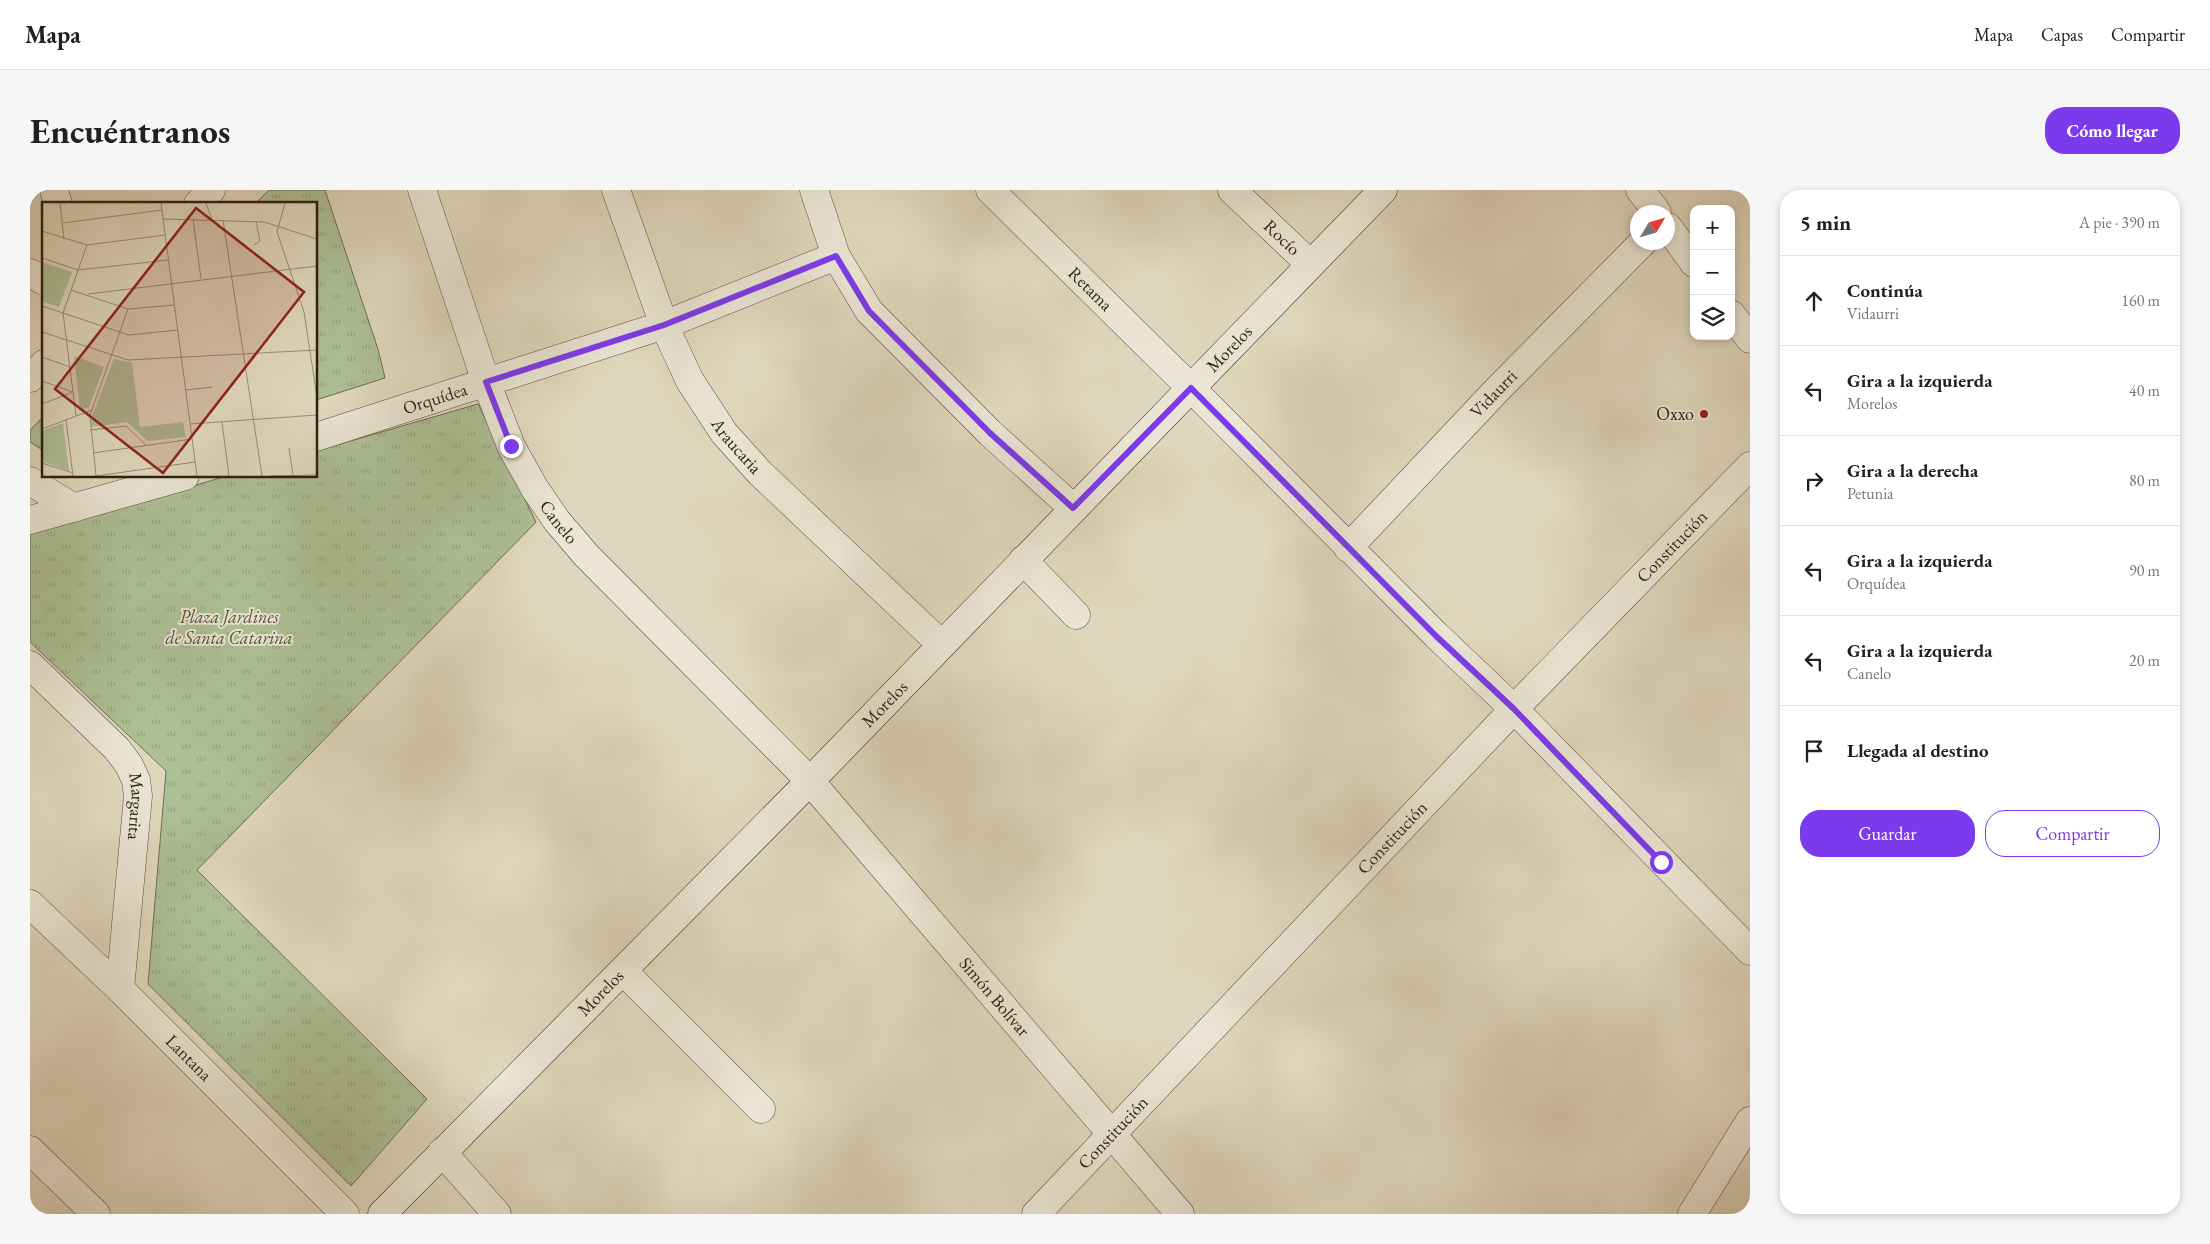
<!DOCTYPE html>
<html lang="es">
<head>
<meta charset="utf-8">
<style>
	body { margin:0; font-family:"EB Garamond",serif; background:#f6f6f6; color:#202124 }
	.controls { position:absolute; right:15px; top:15px; display:grid; overflow:hidden; border-radius:10px; box-shadow:0 2px 8px #0003 }
	.controls button { width:45px; height:45px; display:grid; place-items:center; padding:0; border:0; border-bottom:1px solid #e0e0e0; background:#fff; color:#202124; font:25px sans-serif }
	.compass { position:absolute; left:1600px; top:15px; width:45px; height:45px; border-radius:50%; background:#fff; box-shadow:0 2px 8px #0003; rotate:52deg }
	.stop { position:absolute; width:15px; height:15px; margin:-11px; border:4px solid #7c3aed; border-radius:50%; background:#fff }
	.stop.end { background:#7c3aed; border-color:#fff; box-shadow:0 1px 5px #0008 }
	.list { margin:0; padding:0; list-style:none }
	h2 { display:flex; justify-content:space-between; align-items:center; height:65px; margin:0; padding:0 20px; font-size:21px }
	h2 small { font-size:16px; font-weight:400; color:#757577 }
	.list li { display:grid; grid-template-columns:32px 1fr auto; gap:15px; align-items:center; box-sizing:border-box; height:90px; padding:0 20px; border-top:1px solid #e0e0e0 }
	.list b { display:block; font-size:19px; white-space:nowrap }
	.list p { margin:0; font-size:16px; white-space:nowrap; color:#757577 }
	.list em { font-size:16px; font-style:normal; color:#757577 }
	.actions { display:flex; gap:10px; padding:15px 20px }
	.actions a { flex:1; padding:11px 0; border:1px solid #7c3aed; border-radius:20px; text-align:center; font-size:18px; color:#7c3aed }
	.actions .main { background:#7c3aed; color:#fff }
	.icon { flex:none; width:28px; height:28px; fill:none; stroke:currentColor; stroke-width:2; stroke-linecap:round; stroke-linejoin:round }
	.map { position:relative; flex:none; width:1720px; height:1024px; overflow:hidden; border-radius:20px }
	header { display:flex; align-items:center; gap:30px; box-sizing:border-box; height:70px; padding:0 25px; background:#fff; border-bottom:1px solid #e0e0e0 }
	header strong { font-size:24px }
	nav { display:flex; gap:28px; margin-inline-start:auto; font-size:18px }
	.intro { display:flex; align-items:center; justify-content:space-between; box-sizing:border-box; height:120px; padding:0 30px }
	h1 { margin:0; font-size:35px }
	.button { padding:12px 22px; border-radius:20px; background:#7c3aed; color:#fff; font-size:18px; font-weight:700 }
	main { display:flex; gap:30px; padding:0 30px }
	aside { flex:1; background:#fff; border-radius:20px; box-shadow:0 2px 8px #0003 }
	.map>svg:first-child { display:block }
	.park { fill:url(#park-tufts); stroke:#6e6e52 }
	.lines { fill:none; stroke-linecap:round; stroke-linejoin:round }
	.street-casing { stroke:#5b4c3a; stroke-width:29 }
	.secondary-casing { stroke:#2f1e0e; stroke-width:29 }
	.street { stroke:#eae5d4; stroke-width:28 }
	.secondary { stroke:#eae5d4; stroke-width:28 }
	.route { stroke:#7c3aed; stroke-width:6 }
	.poi-dot { fill:#8f2418; stroke:#eae5d4; stroke-width:2 }
	.labels { text-anchor:middle; stroke-width:4; stroke-linejoin:round; paint-order:stroke }
	.street-label { font-size:18px; fill:#2f1e0e; stroke:#eae5d4 }
	.poi-label { font-size:18px; fill:#2f1e0e; stroke:#eae5d4; text-anchor:end }
	.park-label { font-size:18px; font-style:italic; fill:#554e36; stroke:#eae5d4 }
	.inset-road { fill:none; stroke:#998d77; stroke-width:1 }
	.view { fill:#8f2418; fill-opacity:0.15; stroke:#8f2418; stroke-width:2.5 }
	.inset-edge { fill:none; stroke:#2f1e0e; stroke-width:2.5 }
</style>
</head>
<body>
<header>
<strong>Mapa</strong>
<nav><a>Mapa</a><a>Capas</a><a>Compartir</a></nav>
</header>
<div class="intro"><h1>Encuéntranos</h1><a class="button">Cómo llegar</a></div>
<main>
<div class="map">
<svg width="1720" height="1024" viewBox="0 0 1720 1024">
	<defs>
		<pattern id="park-tufts" width="24" height="20" patternUnits="userSpaceOnUse" patternTransform="scale(1.25)"><rect width="24" height="20" fill="#adbf95"/><path d="M3 7l-1-3M5 7V3M7 7l1-3M15 17l-1-3M17 17v-4M19 17l1-3" fill="none" stroke="#95a47f"/></pattern>
	</defs>
	<rect width="100%" height="100%" fill="#dfd7bd"/>
	<filter id="stains"><feTurbulence type="fractalNoise" baseFrequency=".004" numOctaves="4"/><feColorMatrix values="0 0 0 0 .2 0 0 0 0 .09 0 0 0 0 .02 0 0 0 .5 -.17"/></filter>
	<radialGradient id="worn" r=".72"><stop offset=".6" stop-color="#630" stop-opacity="0"/><stop offset="1" stop-color="#630" stop-opacity=".3"/></radialGradient>
	<path class="park" d="M 239,0 L 295,0 L 348,159 L 355,188 L 286,210 L 286,14 L 225,14 Z
		M 448,214 L 506,332 L 167,680 L 397,909 L 321,996 L 118,794 L 136,581 L 0,452 L 0,345 L 7,341 L 197,286 L 286,286 L 286,261 Z
		M 14,226 L 14,261 L 0,252 L 0,240 Z"/>
	<g class="lines">
		<g class="street-casing">
			<g id="street">
				<path d="M 24,0 L 28,14"/>
				<path id="s1" d="M 392,0 L 456,192 L 481,256 L 505,299 L 527,331 L 556,365 L 780,591 L 1150,1024"/>
				<path id="s2" d="M 586,0 L 634,135 L 660,191 L 694,243 L 730,283 L 911,454"/>
				<path d="M 784,0 L 806,66 L 839,121 L 960,243 L 1043,318"/>
				<path id="s3" d="M 960,0 L 1161,198 L 1406,445 L 1484,519 L 1720,761"/>
				<path id="s4" d="M 1202,0 L 1280,74"/>
				<path d="M 1610,0 L 1627,22"/>
				<path d="M 168,14 L 181,0"/>
				<path d="M 1638,37 L 1664,73"/>
				<path d="M 0,83 L 14,91"/>
				<path d="M 1701,124 L 1720,149"/>
				<path d="M 0,188 L 14,174"/>
				<path id="s5" d="M 286,247 L 634,135 L 806,66"/>
				<path d="M 0,291 L 44,318"/>
				<path d="M 0,330 L 155,286"/>
				<path id="s6" d="M 1318,358 L 1466,201 L 1613,52"/>
				<path d="M 993,370 L 1046,425"/>
				<path id="s7" d="M 0,475 L 87,559 L 99,575 L 106,590 L 108,606 L 90,799"/>
				<path id="s8" d="M 0,714 L 90,799 L 315,1024"/>
				<path d="M 593,781 L 731,919"/>
				<path d="M 0,960 L 66,1024"/>
				<path d="M 412,962 L 467,1024"/>
				<path id="s9" d="M 1006,1024 L 1484,519 L 1720,276"/>
				<path d="M 1662,1024 L 1720,931"/>
			</g>
		</g>
		<g class="secondary-casing">
			<g id="secondary">
				<path id="s10" d="M 352,1024 L 780,591 L 1353,0"/>
			</g>
		</g>
		<use href="#street" class="street"/>
		<use href="#secondary" class="secondary"/>
	</g>
	<g class="lines">
		<path class="route" d="M 481,256 L 456,192 L 634,135 L 806,66 L 839,121 L 960,243 L 1043,318 L 1161,198 L 1406,446 L 1484,519 L 1631,672"/>
	</g>
	<circle class="poi-dot" cx="1674" cy="224" r="5"/>
	<g class="labels">
		<g class="street-label">
			<text dy="6" stroke="none"><textPath href="#s4" startOffset="69">Rocío</textPath></text>
			<text dy="6" stroke="none"><textPath href="#s3" startOffset="141">Retama</textPath></text>
			<text dy="6" stroke="none"><textPath href="#s10" startOffset="1211">Morelos</textPath></text>
			<text dy="6" stroke="none"><textPath href="#s6" startOffset="212">Vidaurri</textPath></text>
			<text dy="6" stroke="none"><textPath href="#s5" startOffset="125">Orquídea</textPath></text>
			<text dy="6" stroke="none"><textPath href="#s2" startOffset="285">Araucaria</textPath></text>
			<text dy="6" stroke="none"><textPath href="#s1" startOffset="361">Canelo</textPath></text>
			<text dy="6" stroke="none"><textPath href="#s9" startOffset="922">Constitución</textPath></text>
			<text dy="6" stroke="none"><textPath href="#s10" startOffset="716">Morelos</textPath></text>
			<text dy="6" stroke="none"><textPath href="#s7" startOffset="184">Margarita</textPath></text>
			<text dy="6" stroke="none"><textPath href="#s9" startOffset="518">Constitución</textPath></text>
			<text dy="6" stroke="none"><textPath href="#s10" startOffset="311">Morelos</textPath></text>
			<text dy="6" stroke="none"><textPath href="#s1" startOffset="1006">Simón Bolívar</textPath></text>
			<text dy="6" stroke="none"><textPath href="#s8" startOffset="221">Lantana</textPath></text>
			<text dy="6" stroke="none"><textPath href="#s9" startOffset="112">Constitución</textPath></text>
		</g>
		<g class="poi-label">
			<text x="1664" y="230">Oxxo</text>
		</g>
		<g class="park-label">
			<text x="199" y="433">Plaza Jardines<tspan x="199" dy="21">de Santa Catarina</tspan></text>
		</g>
	</g>
	<g transform="translate(12 12)">
		<rect width="275" height="275" fill="#dfd7bd"/>
		<path d="M 0,60 L 30,70 L 17,105 L 0,99 ZM 32,154 L 62,165 L 47,205 L 38,208 ZM 72,157 L 90,161 L 98,225 L 141,220 L 144,235 L 106,239 L 85,220 L 49,225 L 50,214 ZM 21,221 L 27,269 L 0,259 L 0,229 Z" fill="#adbf95"/>
		<path class="inset-road" d="M 18,1 L 22,37M 119,1 L 155,274M 164,1 L 170,18M 243,1 L 235,30 L 262,110 L 275,195M 121,17 L 222,20 L 275,37M 151,17 L 159,77M 181,18 L 220,274M 21,21 L 120,8M 0,29 L 45,43 L 123,33M 45,43 L 21,111 L 34,214 L 50,208M 212,43 L 218,39 L 214,19M 0,56 L 36,68 L 126,58M 29,88 L 86,107 L 132,103M 46,92 L 275,64M 0,104 L 87,133 L 136,128M 0,130 L 86,158 L 275,148M 0,155 L 28,165M 0,179 L 31,190M 144,188 L 170,185M 0,202 L 31,190M 24,218 L 31,274M 180,220 L 187,274M 148,222 L 275,213M 0,227 L 34,214M 48,228 L 84,224 L 104,243M 247,246 L 251,273M 51,251 L 150,237M 0,261 L 31,271M 54,274 L 48,213 L 86,107M 54,274 L 153,260M 228,274 L 275,273"/>
		<path class="view" d="M 154,6 L 262,90 L 121,271 L 13,187 Z"/>
		<rect width="275" height="275" class="inset-edge"/>
	</g>
	<rect width="100%" height="100%" filter="url(#stains)"/>
	<rect width="100%" height="100%" fill="url(#worn)"/>
</svg>
<div class="controls">
<button>+</button>
<button>−</button>
<button><svg class="icon" aria-label="layers" viewBox="0 0 24 24"><path d="M12 4l9 5-9 5-9-5zM3 14l9 5 9-5"/></svg></button>
</div>
<svg class="compass" viewBox="-18 -18 36 36"><path d="M0-13l5 13h-10z" fill="#e53935"/><path d="M0 13l5-13h-10z" fill="#757577"/></svg>
<div class="stop" style="left:1631px;top:672px"></div>
<div class="stop end" style="left:481px;top:256px"></div>
</div>
<aside>
<h2>5 min<small>A pie · 390 m</small></h2>
<ul class="list">
<li><svg class="icon" aria-label="ahead" viewBox="0 0 24 24"><path d="M12 20V5M6 11l6-6 6 6"/></svg><div><b>Continúa</b><p>Vidaurri</p></div><em>160 m</em></li>
<li><svg class="icon" aria-label="left" viewBox="0 0 24 24"><path d="M17 20v-9H6M10 6l-5 5 5 5"/></svg><div><b>Gira a la izquierda</b><p>Morelos</p></div><em>40 m</em></li>
<li><svg class="icon" aria-label="right" viewBox="0 0 24 24"><path d="M7 20v-9h11M14 6l5 5-5 5"/></svg><div><b>Gira a la derecha</b><p>Petunia</p></div><em>80 m</em></li>
<li><svg class="icon" aria-label="left" viewBox="0 0 24 24"><path d="M17 20v-9H6M10 6l-5 5 5 5"/></svg><div><b>Gira a la izquierda</b><p>Orquídea</p></div><em>90 m</em></li>
<li><svg class="icon" aria-label="left" viewBox="0 0 24 24"><path d="M17 20v-9H6M10 6l-5 5 5 5"/></svg><div><b>Gira a la izquierda</b><p>Canelo</p></div><em>20 m</em></li>
<li><svg class="icon" aria-label="arrive" viewBox="0 0 24 24"><path d="M6 21V4h12l-3 4 3 4H6"/></svg><div><b>Llegada al destino</b></div></li>
</ul>
<div class="actions"><a class="main">Guardar</a><a>Compartir</a></div>
</aside>
</main>
</body>
</html>
